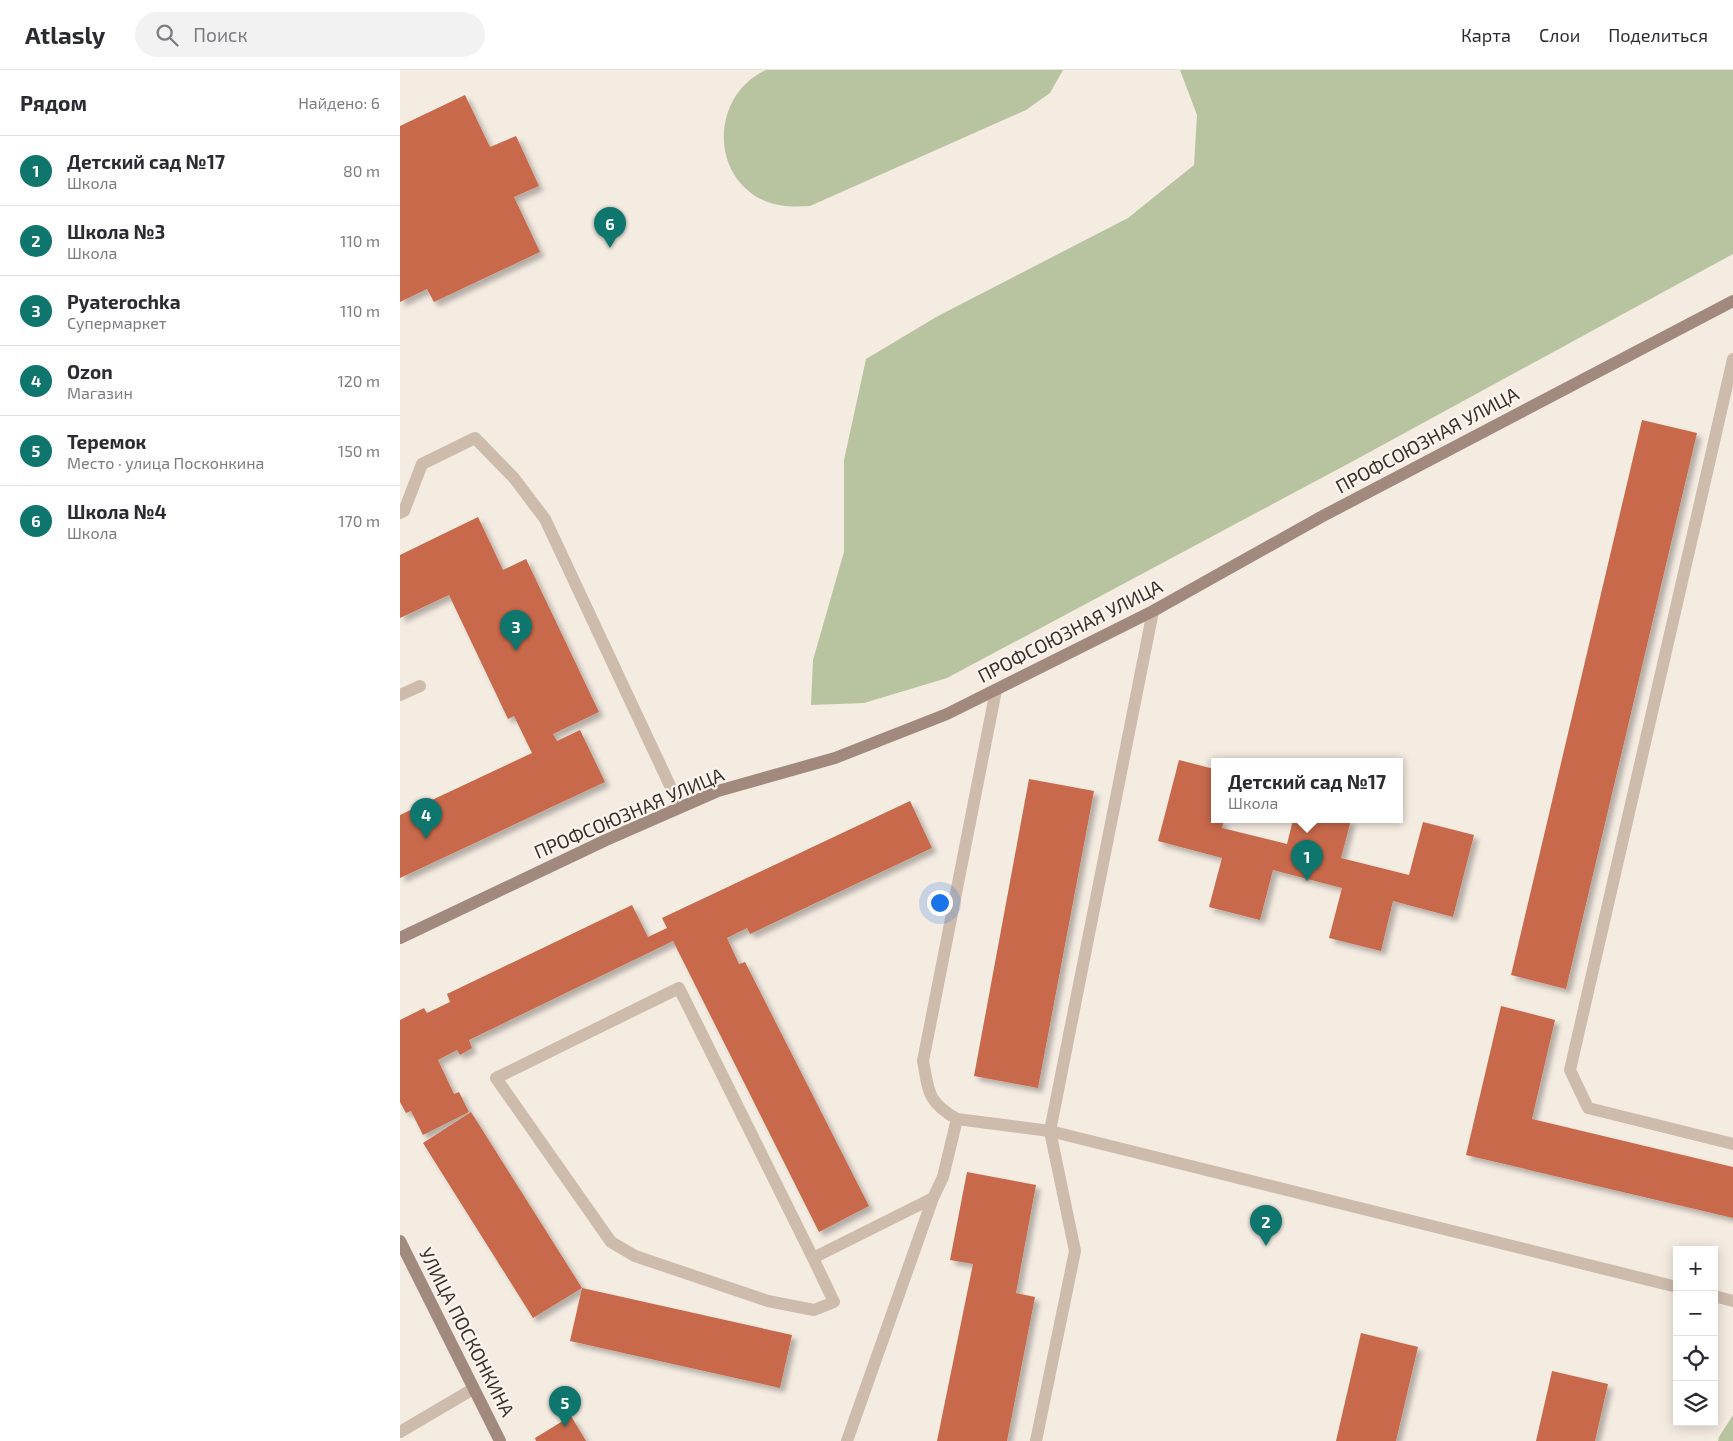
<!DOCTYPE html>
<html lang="ru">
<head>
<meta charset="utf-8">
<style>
	body { margin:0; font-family:"Exo 2",sans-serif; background:#f2f2f3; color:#2b2b33 }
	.controls { position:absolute; right:15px; bottom:15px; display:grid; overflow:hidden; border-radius:0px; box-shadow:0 2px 12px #0003 }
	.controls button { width:45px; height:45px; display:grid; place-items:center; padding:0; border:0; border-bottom:1px solid #e1e1e2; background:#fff; color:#2b2b33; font:25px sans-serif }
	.you { position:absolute; left:539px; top:832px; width:18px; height:18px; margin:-12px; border:4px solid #fff; border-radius:50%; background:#1a73e8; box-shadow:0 0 0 8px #1a73e833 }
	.badge { display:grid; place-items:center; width:32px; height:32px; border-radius:50%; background:#0f766e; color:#fff; font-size:16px; font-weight:700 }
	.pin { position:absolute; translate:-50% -41px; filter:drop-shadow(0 1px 2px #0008) }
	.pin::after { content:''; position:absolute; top:26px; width:18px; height:15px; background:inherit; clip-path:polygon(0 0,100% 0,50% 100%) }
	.popup { position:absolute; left:811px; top:688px; width:192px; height:65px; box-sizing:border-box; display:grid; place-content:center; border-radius:0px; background:#fff; filter:drop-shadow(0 1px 4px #0005); font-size:16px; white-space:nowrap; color:#7c7c81 }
	.popup b { font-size:19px; color:#2b2b33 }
	.popup::after { content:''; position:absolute; left:50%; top:100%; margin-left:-10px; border:10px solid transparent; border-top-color:#fff }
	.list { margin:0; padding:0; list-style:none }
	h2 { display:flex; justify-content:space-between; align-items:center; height:65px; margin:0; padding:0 20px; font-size:21px }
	h2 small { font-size:16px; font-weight:400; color:#7c7c81 }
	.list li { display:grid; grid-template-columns:32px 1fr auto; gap:15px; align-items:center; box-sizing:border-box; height:70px; padding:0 20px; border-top:1px solid #e1e1e2 }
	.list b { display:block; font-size:19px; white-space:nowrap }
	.list p { margin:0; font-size:16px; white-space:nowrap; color:#7c7c81 }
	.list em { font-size:16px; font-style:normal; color:#7c7c81 }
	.icon { flex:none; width:28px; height:28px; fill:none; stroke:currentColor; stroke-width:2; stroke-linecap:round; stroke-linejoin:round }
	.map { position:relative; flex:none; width:1333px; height:1371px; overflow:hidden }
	header { display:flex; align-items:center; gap:30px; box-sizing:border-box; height:70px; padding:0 25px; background:#fff; border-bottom:1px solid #e1e1e2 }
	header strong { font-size:24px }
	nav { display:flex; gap:28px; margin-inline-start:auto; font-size:18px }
	.search { width:350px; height:45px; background:#f2f2f3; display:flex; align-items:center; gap:12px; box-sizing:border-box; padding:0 18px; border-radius:28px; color:#7c7c81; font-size:19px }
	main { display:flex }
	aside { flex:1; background:#fff }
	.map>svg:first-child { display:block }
	.green { fill:#b8c4a0 }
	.building { fill:#c8694b; filter:url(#shadow) }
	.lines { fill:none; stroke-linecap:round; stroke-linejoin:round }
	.lane { stroke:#cdbbac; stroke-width:12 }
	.secondary { stroke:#a18a7d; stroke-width:12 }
	.labels { text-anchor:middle; stroke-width:4.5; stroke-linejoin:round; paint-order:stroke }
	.street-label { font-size:19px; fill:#3b302b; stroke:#fbf5ee }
</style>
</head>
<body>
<header>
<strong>Atlasly</strong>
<div class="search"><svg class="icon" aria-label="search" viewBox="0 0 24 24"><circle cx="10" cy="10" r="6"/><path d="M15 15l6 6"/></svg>Поиск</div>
<nav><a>Карта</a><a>Слои</a><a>Поделиться</a></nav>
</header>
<main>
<aside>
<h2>Рядом<small>Найдено: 6</small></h2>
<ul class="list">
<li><span class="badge">1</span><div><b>Детский сад №17</b><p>Школа</p></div><em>80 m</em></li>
<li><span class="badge">2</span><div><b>Школа №3</b><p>Школа</p></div><em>110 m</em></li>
<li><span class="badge">3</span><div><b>Pyaterochka</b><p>Супермаркет</p></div><em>110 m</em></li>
<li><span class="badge">4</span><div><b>Ozon</b><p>Магазин</p></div><em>120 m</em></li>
<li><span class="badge">5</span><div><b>Теремок</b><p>Место · улица Посконкина</p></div><em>150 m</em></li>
<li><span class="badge">6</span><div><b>Школа №4</b><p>Школа</p></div><em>170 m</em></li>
</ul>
</aside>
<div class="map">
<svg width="1333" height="1371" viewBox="0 0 1333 1371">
	<defs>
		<filter id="shadow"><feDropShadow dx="4.5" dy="4.5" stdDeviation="2.5" flood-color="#0004"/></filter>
	</defs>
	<rect width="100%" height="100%" fill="#f4ebe1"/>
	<path class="green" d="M 366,0 L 663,0 L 650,23 L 626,40 L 410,136 C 394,137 380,137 365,131 C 308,106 312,24 366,0 Z
		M 780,0 L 1333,0 L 1333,184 L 957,389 L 547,608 L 464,633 L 411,635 L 413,590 L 444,482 L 444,390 L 466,289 L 538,246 L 728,148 L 794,95 L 797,45 Z
		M 1333,1345 L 1333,1371 L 1318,1371 L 1319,1367 Z"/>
	<path class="building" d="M 65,25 L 90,77 L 116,66 L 139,116 L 114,127 L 140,182 L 34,232 L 27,219 L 0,232 L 0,56 Z
		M 1242,350 L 1297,363 L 1166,919 L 1111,905 Z
		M 78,447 L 103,500 L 126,489 L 199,642 L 153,664 L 157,671 L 180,660 L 205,712 L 0,808 L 0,745 L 132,683 L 114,646 L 108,649 L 49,525 L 0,548 L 0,485 Z
		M 779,690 L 814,699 L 814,750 L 824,750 L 822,758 L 887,774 L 893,750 L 951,750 L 941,788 L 1009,805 L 1023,752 L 1074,765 L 1053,847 L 993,831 L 981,881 L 929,868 L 942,818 L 873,800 L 860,850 L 809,837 L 822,788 L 758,771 Z
		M 629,709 L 694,721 L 638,1018 L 574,1006 Z
		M 510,731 L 532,778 L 350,864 L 347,858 L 327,868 L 339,894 L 345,892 L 469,1136 L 419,1162 L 273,871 L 69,970 L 72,978 L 60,985 L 57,980 L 38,990 L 54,1024 L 59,1022 L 69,1042 L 23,1065 L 11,1041 L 6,1043 L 0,1032 L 0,950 L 24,938 L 27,943 L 50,932 L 47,924 L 232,835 L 248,867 L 267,858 L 262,848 Z
		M 1101,936 L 1155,950 L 1132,1049 L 1333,1097 L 1333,1148 L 1066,1085 Z
		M 71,1042 L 182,1218 L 133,1248 L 23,1073 Z
		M 567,1102 L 636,1115 L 616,1223 L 635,1227 L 607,1371 L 537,1371 L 573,1194 L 550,1190 Z
		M 182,1218 L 392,1265 L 380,1318 L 170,1271 Z
		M 961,1263 L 1018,1277 L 996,1371 L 936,1371 Z
		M 1152,1301 L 1208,1314 L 1195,1371 L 1136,1371 Z
		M 171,1346 L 186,1371 L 136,1371 L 135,1368 Z"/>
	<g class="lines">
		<path class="lane" d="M 1333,289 L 1170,1000 L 1188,1038 L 1333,1074
			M 0,443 L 4,441 L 22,394 L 75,368 L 114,408 L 145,449 L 280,737
			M 596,620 L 523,991 C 529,1022 527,1032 557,1049 L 650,1061 L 1277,1217
			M 0,625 L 20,616
			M 413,1188 L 279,918 L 96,1008 L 211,1172 L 235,1186 L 368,1231 L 414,1240 L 434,1232 L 413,1188 L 533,1128 L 543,1107 L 557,1049
			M 1314,1226 L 1333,1231
			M 0,1362 L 73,1319
			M 447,1371 L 533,1128
			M 636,1371 L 675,1181 L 650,1061 L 753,541"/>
		<path class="secondary" d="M 0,868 L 206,770 L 318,721 L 435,688 L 547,644 L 753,541 L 921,447 L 1333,231
			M 0,1171 L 100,1371"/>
	</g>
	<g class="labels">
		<g class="street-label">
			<text transform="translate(1027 370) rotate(-28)" y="7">ПРОФСОЮЗНАЯ УЛИЦА</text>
			<text transform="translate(670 561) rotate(-27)" y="7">ПРОФСОЮЗНАЯ УЛИЦА</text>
			<text transform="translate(229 743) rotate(-23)" y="7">ПРОФСОЮЗНАЯ УЛИЦА</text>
			<text transform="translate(67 1262) rotate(63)" y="7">УЛИЦА ПОСКОНКИНА</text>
		</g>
	</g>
</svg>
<div class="controls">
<button>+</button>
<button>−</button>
<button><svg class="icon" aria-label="locate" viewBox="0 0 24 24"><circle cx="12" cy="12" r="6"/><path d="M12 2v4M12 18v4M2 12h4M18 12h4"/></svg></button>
<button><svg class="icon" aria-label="layers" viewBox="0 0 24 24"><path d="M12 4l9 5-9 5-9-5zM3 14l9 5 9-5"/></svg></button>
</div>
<div class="you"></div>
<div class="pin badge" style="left:907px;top:811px">1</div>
<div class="popup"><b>Детский сад №17</b>Школа</div>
<div class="pin badge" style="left:866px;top:1176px">2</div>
<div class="pin badge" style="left:116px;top:581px">3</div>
<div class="pin badge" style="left:26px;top:769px">4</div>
<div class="pin badge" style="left:165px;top:1357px">5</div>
<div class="pin badge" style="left:210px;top:178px">6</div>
</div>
</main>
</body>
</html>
